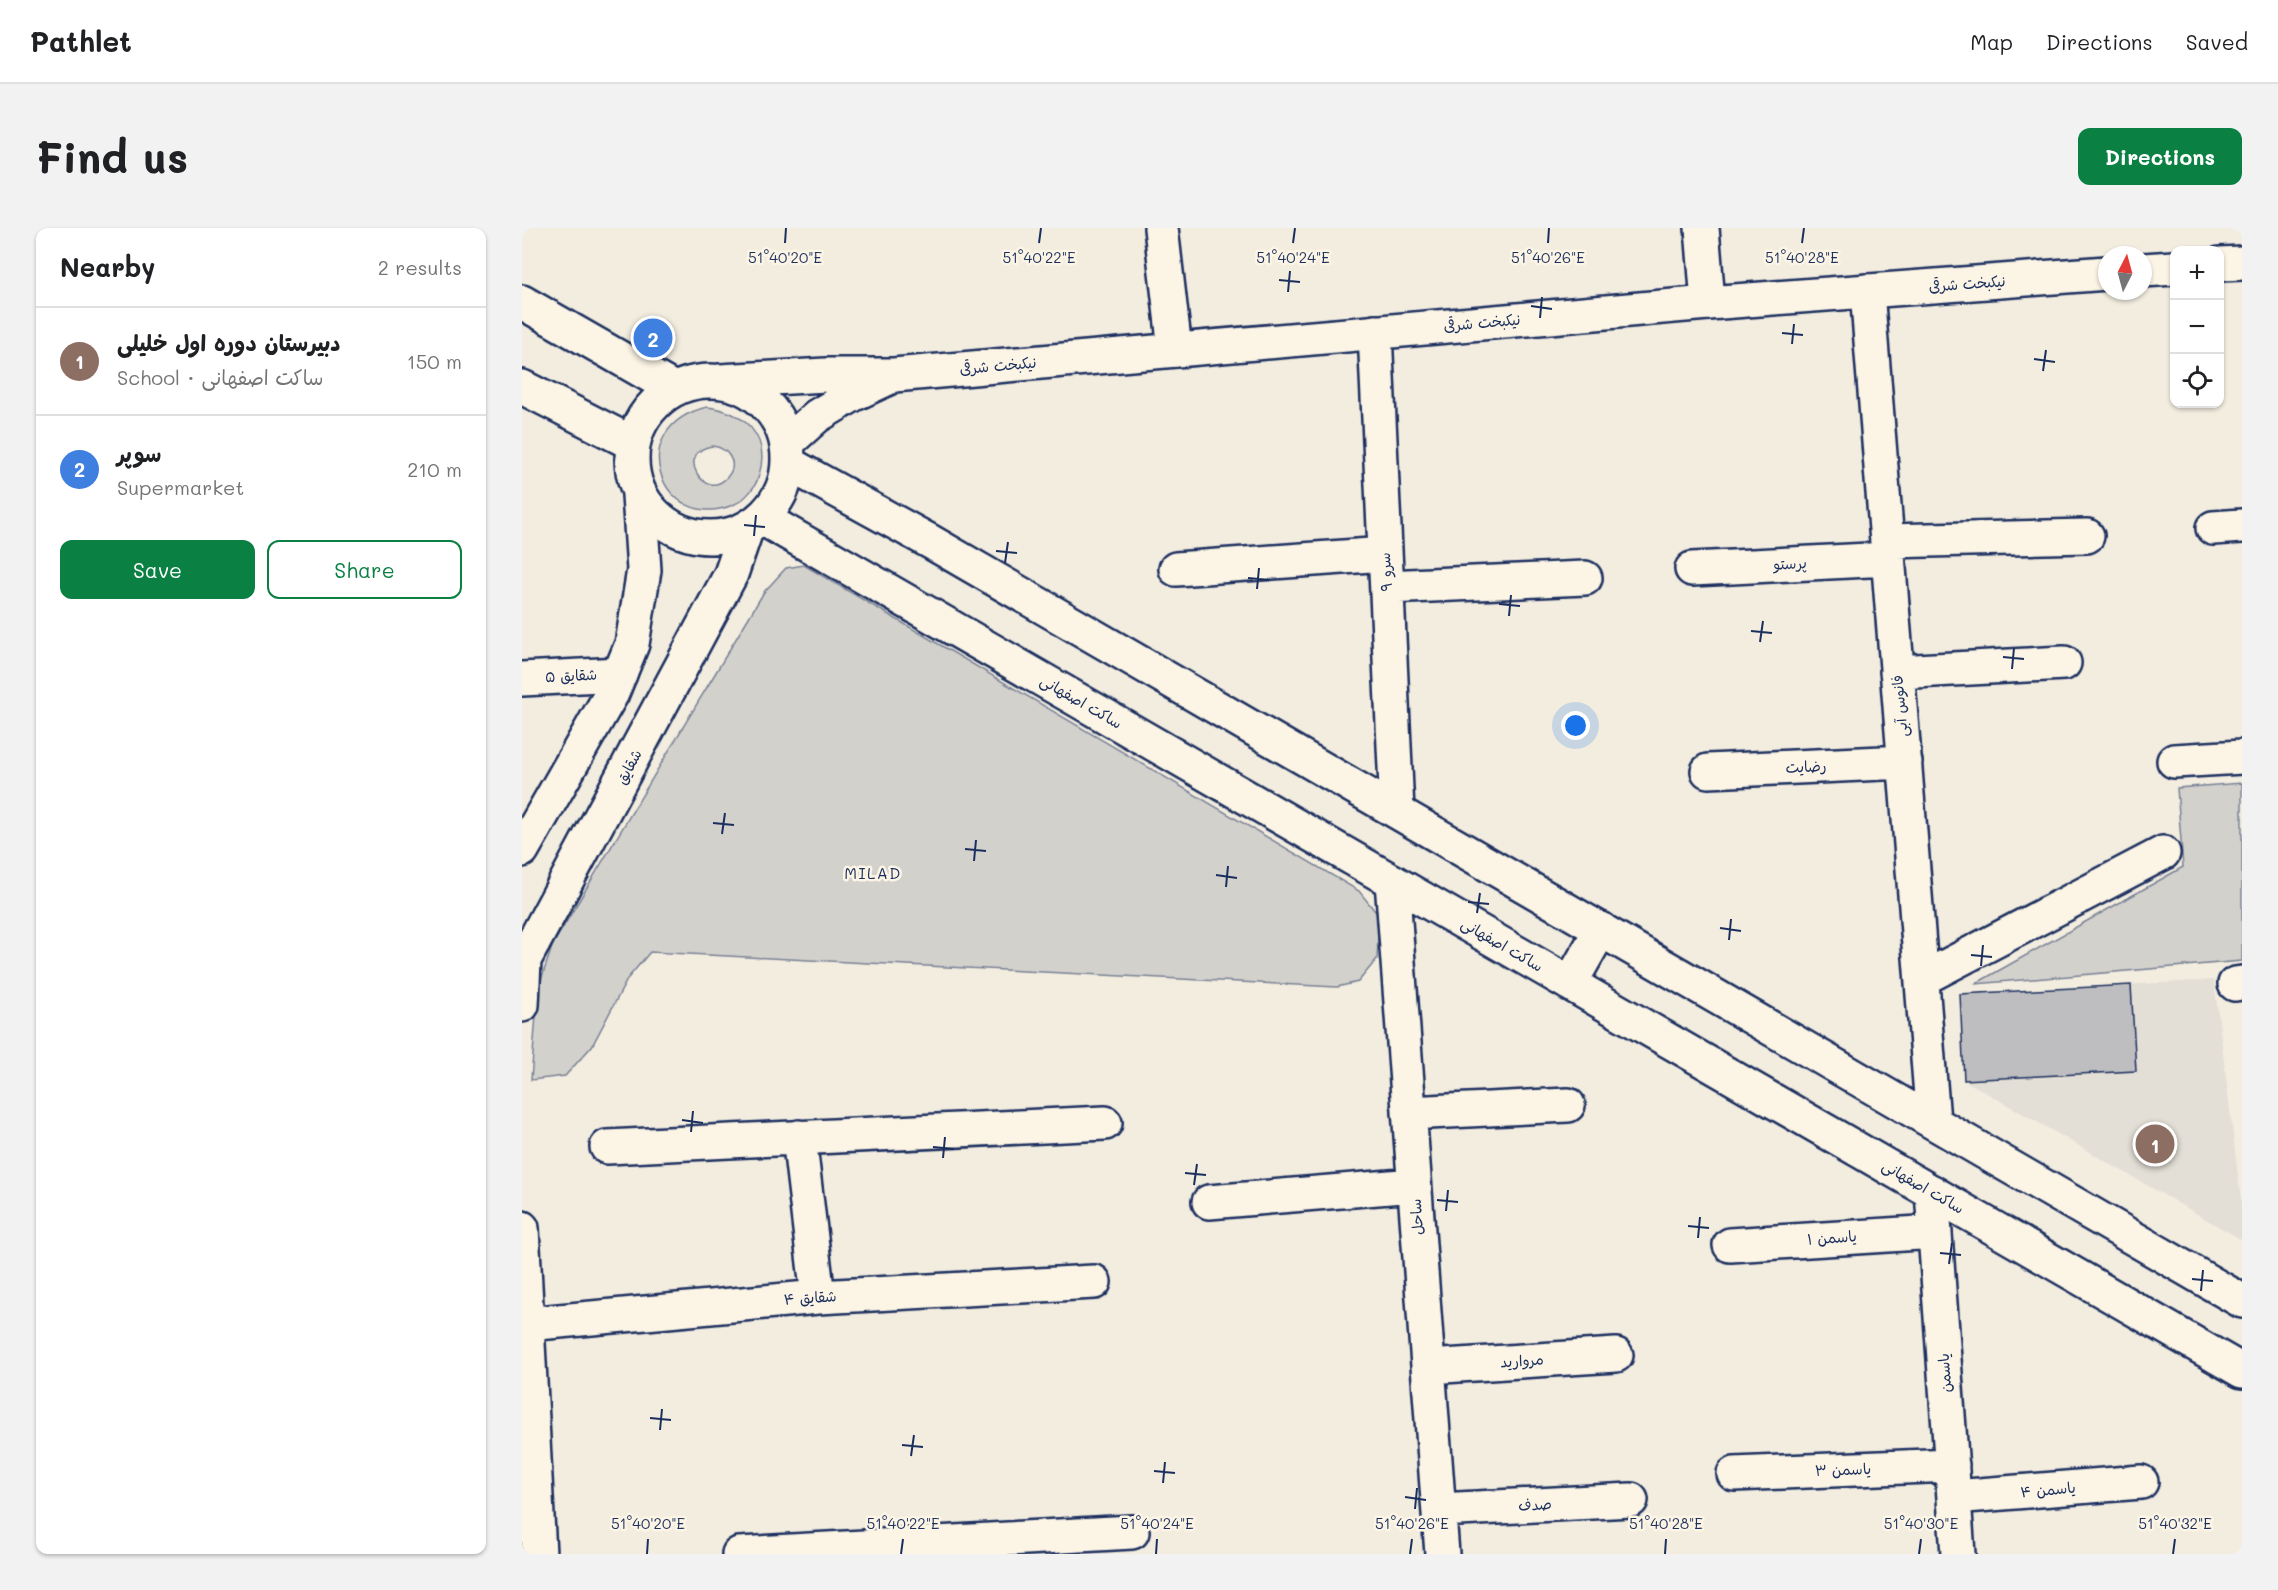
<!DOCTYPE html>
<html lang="en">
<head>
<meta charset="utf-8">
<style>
	body { margin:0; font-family:Mali,"Playpen Sans Arabic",sans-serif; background:#f2f2f2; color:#202124 }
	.controls { position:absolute; right:18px; top:18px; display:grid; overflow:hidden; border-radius:12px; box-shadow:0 2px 4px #0004 }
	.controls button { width:54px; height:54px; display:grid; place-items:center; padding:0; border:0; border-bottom:2px solid #e0e0e0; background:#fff; color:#202124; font:30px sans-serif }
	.compass { position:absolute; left:1576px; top:18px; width:54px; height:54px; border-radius:50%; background:#fff; box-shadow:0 2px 4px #0004; rotate:6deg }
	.you { position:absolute; left:1054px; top:498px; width:21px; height:21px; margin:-15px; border:4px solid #fff; border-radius:50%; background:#1a73e8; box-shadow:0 0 0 9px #1a73e833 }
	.badge { display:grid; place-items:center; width:39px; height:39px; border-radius:50%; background:#0b8043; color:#fff; font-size:20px; font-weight:700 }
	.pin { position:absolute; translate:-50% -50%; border:3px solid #fff; box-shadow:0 2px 6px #0006 }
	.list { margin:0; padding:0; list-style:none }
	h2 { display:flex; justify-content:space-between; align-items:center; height:78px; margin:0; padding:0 24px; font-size:26px }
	h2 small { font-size:20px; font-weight:400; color:#757577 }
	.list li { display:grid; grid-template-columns:39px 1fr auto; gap:18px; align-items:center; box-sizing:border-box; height:108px; padding:0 24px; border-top:2px solid #e0e0e0 }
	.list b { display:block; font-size:22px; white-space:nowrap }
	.list p { margin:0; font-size:20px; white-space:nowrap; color:#757577 }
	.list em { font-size:20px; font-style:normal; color:#757577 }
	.actions { display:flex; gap:12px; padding:18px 24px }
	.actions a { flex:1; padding:14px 0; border:2px solid #0b8043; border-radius:12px; text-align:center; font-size:21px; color:#0b8043 }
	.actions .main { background:#0b8043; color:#fff }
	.icon { flex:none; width:33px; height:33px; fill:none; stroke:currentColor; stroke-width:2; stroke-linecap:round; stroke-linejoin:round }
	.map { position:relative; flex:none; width:1720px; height:1326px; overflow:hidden; border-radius:12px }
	header { display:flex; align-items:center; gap:36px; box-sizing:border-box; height:84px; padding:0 30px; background:#fff; border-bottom:2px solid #e0e0e0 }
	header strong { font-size:28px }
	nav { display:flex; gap:33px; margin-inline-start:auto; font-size:21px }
	.intro { display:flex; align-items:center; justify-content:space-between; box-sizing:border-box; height:144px; padding:0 36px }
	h1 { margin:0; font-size:42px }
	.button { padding:15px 27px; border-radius:12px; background:#0b8043; color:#fff; font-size:21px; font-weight:700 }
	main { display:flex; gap:36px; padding:0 36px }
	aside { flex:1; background:#fff; border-radius:12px; box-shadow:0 2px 4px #0004 }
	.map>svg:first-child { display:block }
	.built { fill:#e3dfd6 }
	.green { fill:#d3d1cc; stroke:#778095; stroke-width:1.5; fill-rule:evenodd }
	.building { fill:#bebec0; stroke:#1b2f5e; stroke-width:1.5 }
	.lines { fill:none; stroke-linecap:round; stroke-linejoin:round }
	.street-casing { stroke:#1b2f5e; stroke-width:38 }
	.secondary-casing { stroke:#1b2f5e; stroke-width:38 }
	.street { stroke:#fcf5e5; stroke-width:33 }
	.secondary { stroke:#fcf5e5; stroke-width:33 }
	.ticks { fill:none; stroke:#1b2f5e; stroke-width:2 }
	.labels { text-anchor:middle; stroke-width:5; stroke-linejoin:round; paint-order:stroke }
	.street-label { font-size:15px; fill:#1b2f5e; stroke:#fcf5e5 }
	.neighbourhood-label { font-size:16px; letter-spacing:1.5px; fill:#1b2f5e; stroke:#fcf5e5 }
	.ticks-label { font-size:15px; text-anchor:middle; fill:#1b2f5e; stroke:#fcf5e5; stroke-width:5; stroke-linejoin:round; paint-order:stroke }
</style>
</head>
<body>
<header>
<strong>Pathlet</strong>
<nav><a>Map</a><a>Directions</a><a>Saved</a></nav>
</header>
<div class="intro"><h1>Find us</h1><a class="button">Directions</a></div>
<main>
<aside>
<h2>Nearby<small>2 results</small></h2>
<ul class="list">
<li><span class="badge" style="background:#8d6e63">1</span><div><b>دبیرستان دوره اول خلیلی</b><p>School · ساکت اصفهانی</p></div><em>150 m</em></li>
<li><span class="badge" style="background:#3f7fe0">2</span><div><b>سوپر</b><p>Supermarket</p></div><em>210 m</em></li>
</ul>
<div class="actions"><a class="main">Save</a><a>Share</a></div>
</aside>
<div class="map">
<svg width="1720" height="1326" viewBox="0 0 1720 1326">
	<rect width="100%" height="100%" fill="#f3ede0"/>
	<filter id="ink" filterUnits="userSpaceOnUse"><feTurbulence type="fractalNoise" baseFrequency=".0167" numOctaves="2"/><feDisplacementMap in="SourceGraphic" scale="12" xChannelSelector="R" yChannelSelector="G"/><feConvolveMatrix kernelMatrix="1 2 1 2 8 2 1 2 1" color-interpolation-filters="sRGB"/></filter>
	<g filter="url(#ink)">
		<path class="built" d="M 1692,752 L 1720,980 L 1720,1012 L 1442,852 L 1438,766 Z"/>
		<path class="green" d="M 185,179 C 221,183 249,208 237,247 C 234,259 223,272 211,277 C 140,306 99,200 185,179 ZM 190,218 C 205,219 217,235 206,248 C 184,276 151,224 190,218 Z
			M 282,337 L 837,663 L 857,688 L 855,731 L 836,754 L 815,759 L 128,724 L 106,750 L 70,818 L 43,848 L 9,852 L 16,761 L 31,716 L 242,364 L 264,340 Z
			M 1720,555 L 1720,733 L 1453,756 L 1661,639 L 1655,560 Z"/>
		<path class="building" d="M 1609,757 L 1614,843 L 1442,852 L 1438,766 Z"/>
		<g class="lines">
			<g class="street-casing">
				<path id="street" d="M 639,0 L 653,122
					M 1180,0 L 1186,75
					M 1345,63 L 1411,893
					M 853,104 L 875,583
					M 1691,300 L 1720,298
					M 1365,313 L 1565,308
					M 654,341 L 863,326
					M 1170,341 L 1366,331
					M 865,359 L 1063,350
					M 1375,444 L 1542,435
					M 0,451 L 98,446
					M 1652,533 L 1720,529
					M 1186,543 L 1383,534
					M 870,653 L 920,1326
					M 1400,751 L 1641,625
					M 1713,756 L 1720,755
					M 887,885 L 1046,877
					M 277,909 L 296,1069
					M 85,919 L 583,895
					M 1410,964 L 1436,1326
					M 687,974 L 892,957
					M 1208,1017 L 1413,1004
					M 5,1096 L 296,1069 L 572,1054
					M 906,1139 L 1094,1127
					M 1212,1246 L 1430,1237
					M 1432,1269 L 1619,1254
					M 917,1282 L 1109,1272
					M 217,1326 L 610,1304"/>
			</g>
			<g class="secondary-casing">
				<path id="secondary" d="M 1698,36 L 1720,35
					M 1621,42 L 1652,40
					M 0,74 L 152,161
					M110 231a78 78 0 1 1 156 0a78 78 0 1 1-156 0Z
					M 198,153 L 304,147 L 372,147 L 1186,75 L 1585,45
					M 0,159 L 110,215
					M 265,215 L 295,188 L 332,166 L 366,150
					M 267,236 L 409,314 L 1720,1073
					M 240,290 L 1720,1143
					M 0,622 L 90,465 L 110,416 L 122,342 L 117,267
					M 1048,756 L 1079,701
					M 0,777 L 2,732 L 209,346 L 224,302
					M 0,1000 L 17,1326"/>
			</g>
			<use href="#street" class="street"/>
			<use href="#secondary" class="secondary"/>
		</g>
	</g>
	<path class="ticks" d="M 263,15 L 264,0M 517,15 L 519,0M 771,15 L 773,0M 1026,15 L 1027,0M 1280,15 L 1282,0M 757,52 L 778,54M 766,64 L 768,43M 1009,78 L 1030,81M 1018,90 L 1020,69M 1260,105 L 1281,107M 1270,116 L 1272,96M 1512,131 L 1533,134M 1521,143 L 1524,122M 222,297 L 243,299M 232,308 L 234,287M 474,323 L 495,325M 483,335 L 486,314M 726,350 L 747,352M 735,361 L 737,340M 977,376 L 998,378M 987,388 L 989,367M 1229,403 L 1250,405M 1238,414 L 1241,393M 1481,429 L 1502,431M 1490,441 L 1492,420M 191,595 L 212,597M 200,606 L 203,585M 443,621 L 464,623M 452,633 L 454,612M 694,647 L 715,650M 704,659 L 706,638M 946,674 L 967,676M 955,685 L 958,665M 1198,700 L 1219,703M 1207,712 L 1209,691M 1449,727 L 1470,729M 1459,738 L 1461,717M 160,892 L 181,895M 169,904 L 171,883M 411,919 L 432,921M 421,930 L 423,909M 663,945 L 684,947M 672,957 L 675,936M 915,972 L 936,974M 924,983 L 926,962M 1166,998 L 1187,1000M 1176,1010 L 1178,989M 1418,1025 L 1439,1027M 1427,1036 L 1430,1015M 1670,1051 L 1691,1053M 1679,1063 L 1681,1042M 128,1190 L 149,1192M 138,1202 L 140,1181M 380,1217 L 401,1219M 389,1228 L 392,1207M 632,1243 L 653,1245M 641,1255 L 643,1234M 883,1269 L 904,1272M 893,1281 L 895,1260M 125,1326 L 126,1311M 379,1326 L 381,1311M 634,1326 L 635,1311M 888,1326 L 890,1311M 1143,1326 L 1144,1311M 1397,1326 L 1399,1311M 1651,1326 L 1653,1311"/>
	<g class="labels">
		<g class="street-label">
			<text transform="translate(1445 56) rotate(-4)" y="5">نیکبخت شرقی</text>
			<text transform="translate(960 95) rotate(-5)" y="5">نیکبخت شرقی</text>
			<text transform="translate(476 138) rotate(-5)" y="5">نیکبخت شرقی</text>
			<text transform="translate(1268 336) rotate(-3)" y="5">پرستو</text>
			<text transform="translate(864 344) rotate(-93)" y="5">سرو ۹</text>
			<text transform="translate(49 448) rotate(-3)" y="5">شقایق ۵</text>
			<text transform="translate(559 474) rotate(30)" y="5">ساکت اصفهانی</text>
			<text transform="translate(1378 478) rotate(-95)" y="5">فانوس آبی</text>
			<text transform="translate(107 539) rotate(-62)" y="5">شقایق</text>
			<text transform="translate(1284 539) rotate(-3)" y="5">رضایت</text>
			<text transform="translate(980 717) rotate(30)" y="5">ساکت اصفهانی</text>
			<text transform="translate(1401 959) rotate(30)" y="5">ساکت اصفهانی</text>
			<text transform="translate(895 989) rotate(-94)" y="5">ساحل</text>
			<text transform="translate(1310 1010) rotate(-4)" y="5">یاسمن ۱</text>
			<text transform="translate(288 1070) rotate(-4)" y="5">شقایق ۴</text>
			<text transform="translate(1000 1133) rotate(-4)" y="5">مروارید</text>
			<text transform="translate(1423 1145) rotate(-94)" y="5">یاسمن</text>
			<text transform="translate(1321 1242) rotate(-2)" y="5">یاسمن ۳</text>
			<text transform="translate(1526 1262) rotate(-5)" y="5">یاسمن ۴</text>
			<text transform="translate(1013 1277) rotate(-3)" y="5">صدف</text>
		</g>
		<g class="neighbourhood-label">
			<text x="351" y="651">MILAD</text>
		</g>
	</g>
	<g class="ticks-label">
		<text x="263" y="35">51°40'20"E</text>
		<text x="517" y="35">51°40'22"E</text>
		<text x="771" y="35">51°40'24"E</text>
		<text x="1026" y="35">51°40'26"E</text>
		<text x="1280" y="35">51°40'28"E</text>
		<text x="126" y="1301">51°40'20"E</text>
		<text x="381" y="1301">51°40'22"E</text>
		<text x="635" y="1301">51°40'24"E</text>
		<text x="890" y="1301">51°40'26"E</text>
		<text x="1144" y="1301">51°40'28"E</text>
		<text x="1399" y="1301">51°40'30"E</text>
		<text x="1653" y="1301">51°40'32"E</text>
	</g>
</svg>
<div class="controls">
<button>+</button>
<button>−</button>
<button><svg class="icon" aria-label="locate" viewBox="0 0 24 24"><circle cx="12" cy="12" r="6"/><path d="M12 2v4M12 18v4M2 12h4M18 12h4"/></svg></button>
</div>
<svg class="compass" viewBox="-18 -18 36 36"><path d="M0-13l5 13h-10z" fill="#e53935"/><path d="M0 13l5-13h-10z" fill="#757577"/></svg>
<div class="you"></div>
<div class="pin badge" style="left:1633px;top:916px;background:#8d6e63">1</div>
<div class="pin badge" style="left:131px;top:110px;background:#3f7fe0">2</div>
</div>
</main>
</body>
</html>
